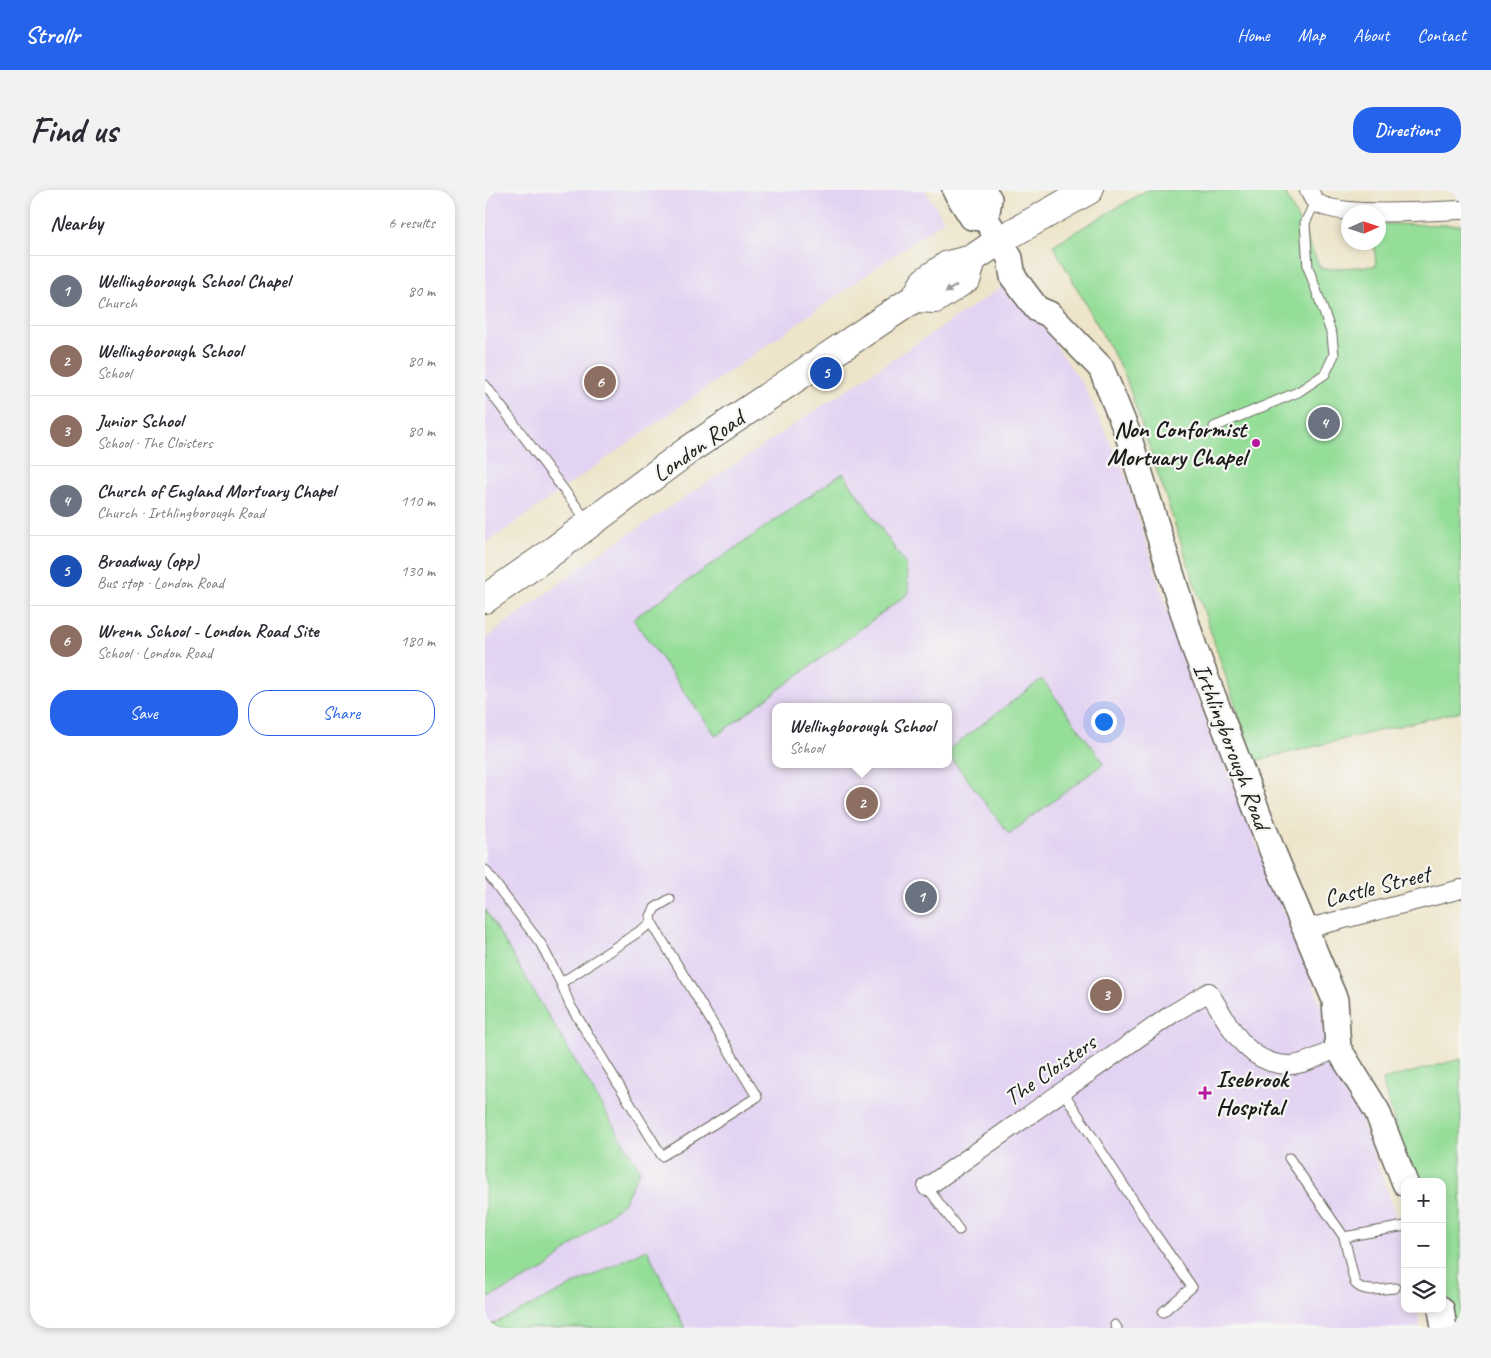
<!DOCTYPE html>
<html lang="en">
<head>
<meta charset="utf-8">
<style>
	body { margin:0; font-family:Caveat,sans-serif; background:#f2f2f3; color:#2b2b33 }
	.controls { position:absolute; right:15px; bottom:15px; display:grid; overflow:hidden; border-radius:10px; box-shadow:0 2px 8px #0003 }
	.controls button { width:45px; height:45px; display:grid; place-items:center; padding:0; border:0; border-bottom:1px solid #e1e1e2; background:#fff; color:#2b2b33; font:25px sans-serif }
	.compass { position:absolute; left:856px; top:15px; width:45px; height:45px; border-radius:50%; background:#fff; box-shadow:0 2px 8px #0003; rotate:87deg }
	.you { position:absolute; left:618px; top:531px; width:18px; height:18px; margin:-12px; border:4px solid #fff; border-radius:50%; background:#1a73e8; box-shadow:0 0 0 8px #1a73e833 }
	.badge { display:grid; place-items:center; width:32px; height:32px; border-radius:50%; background:#2563eb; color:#fff; font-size:16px; font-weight:700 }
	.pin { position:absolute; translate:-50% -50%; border:2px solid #fff; box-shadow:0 1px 5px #0006 }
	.popup { position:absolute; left:287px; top:513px; width:180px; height:65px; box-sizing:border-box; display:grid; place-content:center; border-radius:10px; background:#fff; filter:drop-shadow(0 1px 4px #0005); font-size:16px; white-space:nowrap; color:#7c7c81 }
	.popup b { font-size:19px; color:#2b2b33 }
	.popup::after { content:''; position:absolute; left:50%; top:100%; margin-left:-10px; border:10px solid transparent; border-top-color:#fff }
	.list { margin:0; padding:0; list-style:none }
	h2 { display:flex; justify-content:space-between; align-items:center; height:65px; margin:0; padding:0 20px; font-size:21px }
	h2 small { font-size:16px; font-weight:400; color:#7c7c81 }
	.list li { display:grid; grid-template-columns:32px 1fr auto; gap:15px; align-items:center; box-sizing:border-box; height:70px; padding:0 20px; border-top:1px solid #e1e1e2 }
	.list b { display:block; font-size:19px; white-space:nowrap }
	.list p { margin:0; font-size:16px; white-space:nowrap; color:#7c7c81 }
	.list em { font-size:16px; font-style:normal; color:#7c7c81 }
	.actions { display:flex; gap:10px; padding:15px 20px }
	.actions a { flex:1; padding:11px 0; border:1px solid #2563eb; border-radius:20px; text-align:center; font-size:18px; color:#2563eb }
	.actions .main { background:#2563eb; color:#fff }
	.icon { flex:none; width:28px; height:28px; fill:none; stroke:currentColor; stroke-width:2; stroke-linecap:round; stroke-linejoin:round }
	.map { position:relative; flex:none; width:976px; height:1138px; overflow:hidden; border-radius:20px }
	header { display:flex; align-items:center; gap:30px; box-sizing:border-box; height:70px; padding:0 25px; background:#2563eb; color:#fff }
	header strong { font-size:24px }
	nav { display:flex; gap:28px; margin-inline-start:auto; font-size:18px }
	.intro { display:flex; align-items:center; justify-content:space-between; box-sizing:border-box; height:120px; padding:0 30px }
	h1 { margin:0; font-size:35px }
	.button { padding:12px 22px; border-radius:20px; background:#2563eb; color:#fff; font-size:18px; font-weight:700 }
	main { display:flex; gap:30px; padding:0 30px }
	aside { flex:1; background:#fff; border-radius:20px; box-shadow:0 2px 8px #0003 }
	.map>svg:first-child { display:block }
	.built { fill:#e3d3f2; fill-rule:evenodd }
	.green { fill:#95de98; stroke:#587d5a }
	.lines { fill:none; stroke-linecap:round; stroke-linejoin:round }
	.service-casing { stroke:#656259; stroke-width:11 }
	.minor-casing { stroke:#656259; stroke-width:20 }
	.secondary-casing { stroke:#656259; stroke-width:28 }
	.primary-casing { stroke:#656259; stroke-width:30 }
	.service { stroke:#fff; stroke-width:9 }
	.minor { stroke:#fff; stroke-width:18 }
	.secondary { stroke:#fff; stroke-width:25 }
	.primary { stroke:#fff; stroke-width:28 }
	.oneway { fill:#999 }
	.poi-dot { fill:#b5179e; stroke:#f6f6f2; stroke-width:2 }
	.labels { text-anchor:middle; stroke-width:4.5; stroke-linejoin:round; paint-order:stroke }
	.poi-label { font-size:24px; font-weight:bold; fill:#1c1c1c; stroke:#f6f6f2; text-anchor:end }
	.street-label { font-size:24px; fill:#1c1c1c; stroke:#f6f6f2 }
</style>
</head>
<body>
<header>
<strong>Strollr</strong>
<nav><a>Home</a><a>Map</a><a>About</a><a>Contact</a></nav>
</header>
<div class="intro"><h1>Find us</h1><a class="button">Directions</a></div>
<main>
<aside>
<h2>Nearby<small>6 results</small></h2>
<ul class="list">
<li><span class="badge" style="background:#6b7280">1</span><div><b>Wellingborough School Chapel</b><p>Church</p></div><em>80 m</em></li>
<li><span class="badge" style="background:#8d6e63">2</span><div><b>Wellingborough School</b><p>School</p></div><em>80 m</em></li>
<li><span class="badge" style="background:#8d6e63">3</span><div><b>Junior School</b><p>School · The Cloisters</p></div><em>80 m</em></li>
<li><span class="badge" style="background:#6b7280">4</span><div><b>Church of England Mortuary Chapel</b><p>Church · Irthlingborough Road</p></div><em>110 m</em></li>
<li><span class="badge" style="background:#1a4fb4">5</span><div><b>Broadway (opp)</b><p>Bus stop · London Road</p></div><em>130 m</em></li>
<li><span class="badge" style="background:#8d6e63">6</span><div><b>Wrenn School - London Road Site</b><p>School · London Road</p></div><em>180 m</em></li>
</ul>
<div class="actions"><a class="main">Save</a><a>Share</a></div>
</aside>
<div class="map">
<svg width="976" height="1138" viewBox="0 0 976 1138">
	<rect width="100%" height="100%" fill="#f6f6f2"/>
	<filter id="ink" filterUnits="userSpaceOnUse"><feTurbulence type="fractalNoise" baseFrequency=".02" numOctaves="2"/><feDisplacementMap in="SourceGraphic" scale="10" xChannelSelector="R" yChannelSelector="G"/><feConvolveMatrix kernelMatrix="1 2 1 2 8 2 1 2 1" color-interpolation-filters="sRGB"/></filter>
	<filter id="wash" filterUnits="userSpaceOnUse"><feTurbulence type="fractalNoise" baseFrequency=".0096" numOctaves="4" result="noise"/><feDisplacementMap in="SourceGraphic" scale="20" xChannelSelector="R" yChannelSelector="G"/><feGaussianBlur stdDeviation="1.12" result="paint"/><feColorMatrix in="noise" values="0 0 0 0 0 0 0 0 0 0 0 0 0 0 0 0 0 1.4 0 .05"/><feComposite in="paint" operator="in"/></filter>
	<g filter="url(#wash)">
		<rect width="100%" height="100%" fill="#ede4c9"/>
		<path class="built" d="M 0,0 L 440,0 L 459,30 L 0,354 Z
			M 526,91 L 599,196 L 641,287 L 700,476 L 828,794 L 920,1052 L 920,1119 L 933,1119 L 935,1138 L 0,1138 L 0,449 L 111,366 ZM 291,517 L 463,517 L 463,574 L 291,574 Z"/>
		<path class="green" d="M 662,0 L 799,0 L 836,79 L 891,76 L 889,53 L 894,52 L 894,34 L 976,35 L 976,521 L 769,571 L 640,185 L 568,55 Z
			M 358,283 L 421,375 L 424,403 L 231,546 L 148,429 Z
			M 557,489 L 619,573 L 524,644 L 463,564 L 463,560 Z
			M 0,719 L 155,980 L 139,1012 L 60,1079 L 0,1110 Z
			M 976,869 L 976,1138 L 972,1138 L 957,1089 L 957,992 L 927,992 L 897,890 Z
			M 162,1059 L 200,1138 L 0,1138 Z"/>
	</g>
	<g filter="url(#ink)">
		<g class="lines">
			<g class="service-casing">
				<path id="service" d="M 0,195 L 103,332
					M 729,237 L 813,202 L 840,184 L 849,165 L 847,145 L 823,77 L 820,33 L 830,12
					M 0,680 L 56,754 L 76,793 L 85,815 L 177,966 L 272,907 L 167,733 L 166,726 L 170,718 L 185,709
					M 76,793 L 167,733
					M 577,900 L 668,1041 L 707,1097 L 678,1122
					M 804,968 L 859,1047 L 870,1093 C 880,1104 896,1099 910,1098
					M 442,997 L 474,1040
					M 859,1047 L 920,1036
					M 630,1135 L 632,1138"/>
			</g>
			<g class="minor-casing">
				<path id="minor" d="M 824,0 C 826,4 828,10 832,13 C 857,28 944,21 976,20
					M 820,739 L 976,699
					M 442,997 L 687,824 L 724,802 C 744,834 761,876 806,875 C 822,874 838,864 853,858"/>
			</g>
			<g class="secondary-casing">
				<path id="secondary" d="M 470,0 L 487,27 L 501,29
					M 497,0 L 504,9 L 501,29 L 525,68 L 528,87 L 552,119 L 564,124 L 616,178 L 642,242 L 709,457 L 787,660 L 850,810 L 853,858 L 892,921 L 920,993
					M 956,1119 L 959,1138"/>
			</g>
			<g class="primary-casing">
				<path id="primary" d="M 430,108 L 450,109 L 482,88 L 487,69
					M 0,409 L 60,367 L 205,259 L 430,108 L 440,91 L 463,75 L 487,69 L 515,50 L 604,0"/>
			</g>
			<use href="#service" class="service"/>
			<use href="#minor" class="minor"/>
			<use href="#secondary" class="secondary"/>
			<use href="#primary" class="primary"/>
		</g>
		<defs><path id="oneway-solid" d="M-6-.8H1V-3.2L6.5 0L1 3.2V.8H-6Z" transform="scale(1.25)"/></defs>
		<use class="oneway" href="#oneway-solid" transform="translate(466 99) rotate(146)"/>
	</g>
	<g class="poi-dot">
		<circle cx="771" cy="253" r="5"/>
		<path d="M717.5 895.5h5v5h5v5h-5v5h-5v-5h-5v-5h5z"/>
	</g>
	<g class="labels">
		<g class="poi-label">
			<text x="761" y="247">Non Conformist<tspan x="761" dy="28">Mortuary Chapel</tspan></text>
			<text x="731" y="897" text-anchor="start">Isebrook<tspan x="731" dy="28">Hospital</tspan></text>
		</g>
		<g class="street-label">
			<text transform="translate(213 256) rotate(-35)" y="8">London Road</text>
			<text transform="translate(747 556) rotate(69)" y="8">Irthlingborough Road</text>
			<text transform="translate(892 696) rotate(-14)" y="8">Castle Street</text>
			<text transform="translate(565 880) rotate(-35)" y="8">The Cloisters</text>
		</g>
	</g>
</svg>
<div class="controls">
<button>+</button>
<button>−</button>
<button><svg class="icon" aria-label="layers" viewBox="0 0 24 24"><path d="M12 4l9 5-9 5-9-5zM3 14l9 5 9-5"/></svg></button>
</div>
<svg class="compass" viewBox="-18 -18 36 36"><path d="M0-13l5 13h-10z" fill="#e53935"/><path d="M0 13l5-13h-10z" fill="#7c7c81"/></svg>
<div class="you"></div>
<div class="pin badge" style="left:436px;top:707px;background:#6b7280">1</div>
<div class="pin badge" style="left:377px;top:613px;background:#8d6e63">2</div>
<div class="popup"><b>Wellingborough School</b>School</div>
<div class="pin badge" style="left:621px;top:805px;background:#8d6e63">3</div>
<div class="pin badge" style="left:839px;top:233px;background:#6b7280">4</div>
<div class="pin badge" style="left:341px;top:183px;background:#1a4fb4">5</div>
<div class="pin badge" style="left:115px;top:192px;background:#8d6e63">6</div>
</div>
</main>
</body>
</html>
